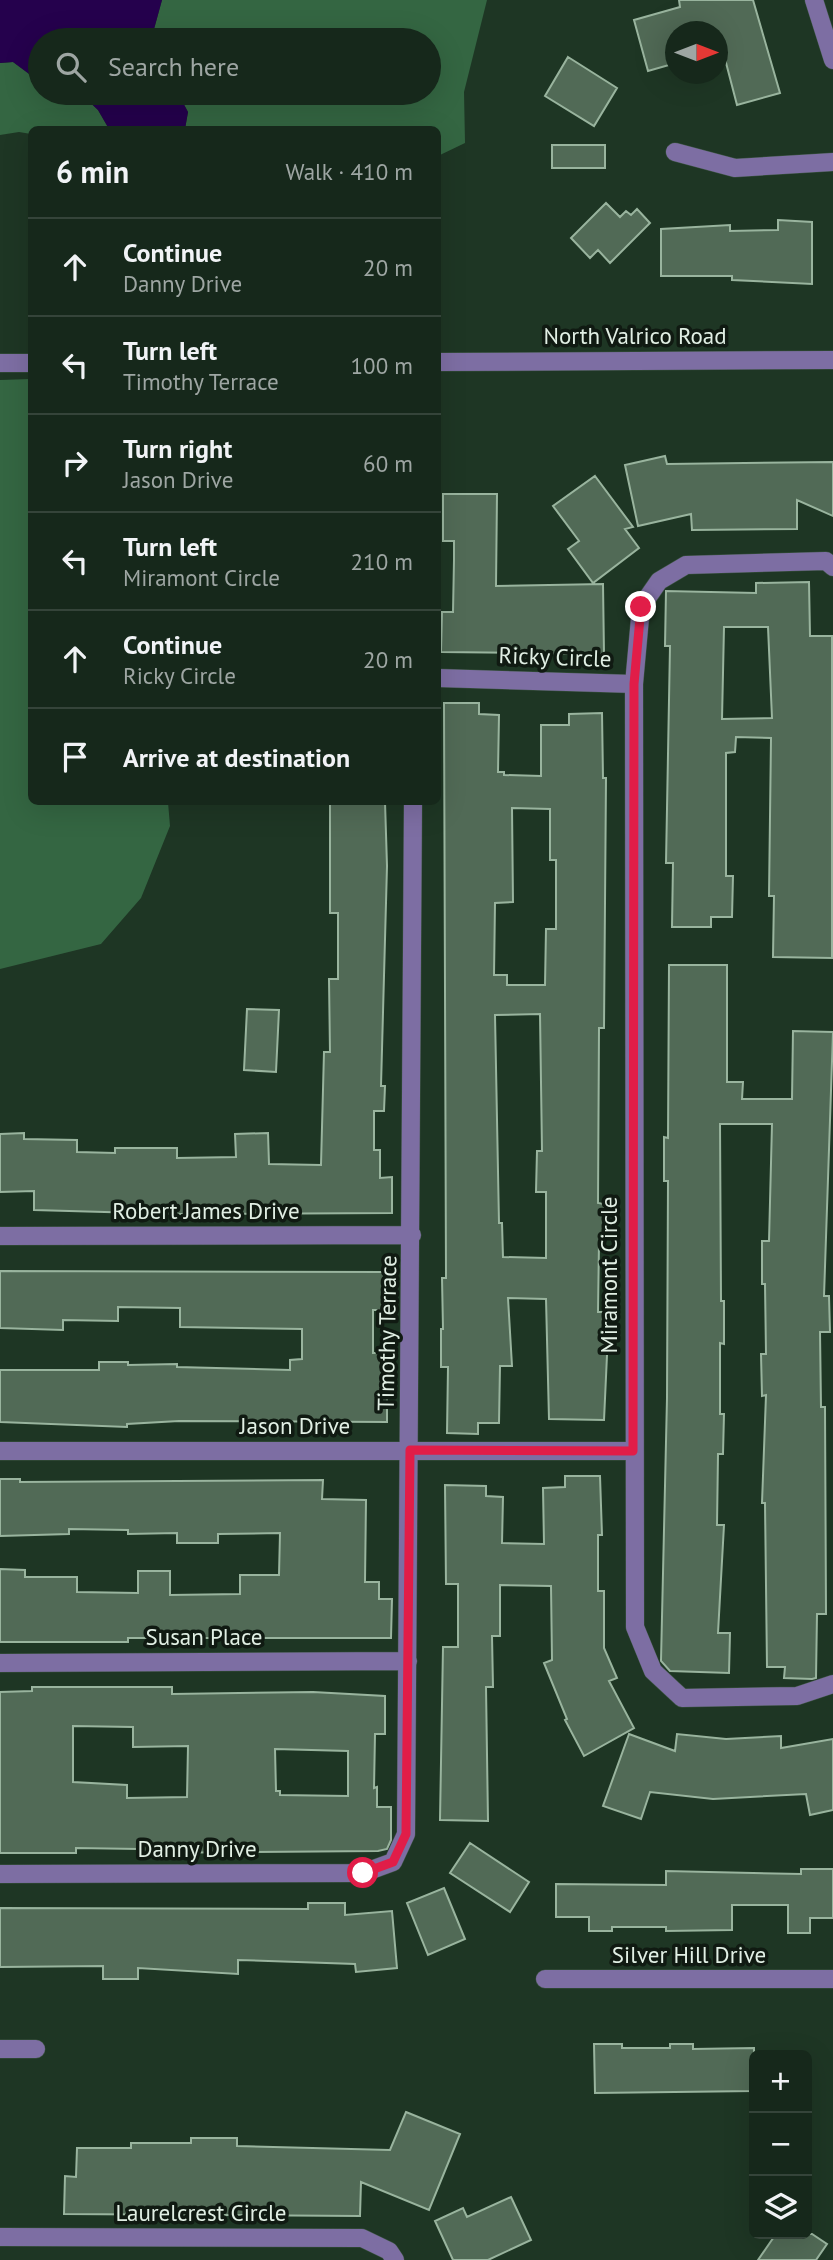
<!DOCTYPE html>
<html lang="en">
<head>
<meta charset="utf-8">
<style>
	body { margin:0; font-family:"PT Sans",sans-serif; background:#233428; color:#f1f3f6 }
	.controls { position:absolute; right:21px; bottom:21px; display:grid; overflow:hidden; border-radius:10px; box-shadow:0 7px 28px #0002 }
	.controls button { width:63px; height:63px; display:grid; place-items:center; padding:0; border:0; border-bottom:2px solid #35443a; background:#16281b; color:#f1f3f6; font:35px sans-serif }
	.compass { position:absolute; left:665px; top:21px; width:63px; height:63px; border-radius:50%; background:#16281b; box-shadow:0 7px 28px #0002; rotate:90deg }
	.stop { position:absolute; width:21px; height:21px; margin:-16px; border:5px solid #e11d48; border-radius:50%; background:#fff }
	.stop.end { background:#e11d48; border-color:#fff; box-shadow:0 2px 7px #0008 }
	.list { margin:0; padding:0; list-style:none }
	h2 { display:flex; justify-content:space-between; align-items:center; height:91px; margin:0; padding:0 28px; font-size:30px }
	h2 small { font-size:23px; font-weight:400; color:#9ea6a3 }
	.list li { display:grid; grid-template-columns:46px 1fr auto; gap:21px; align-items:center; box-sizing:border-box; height:98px; padding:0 28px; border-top:2px solid #35443a }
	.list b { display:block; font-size:26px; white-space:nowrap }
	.list p { margin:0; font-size:23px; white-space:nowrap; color:#9ea6a3 }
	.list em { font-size:23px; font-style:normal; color:#9ea6a3 }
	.icon { flex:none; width:38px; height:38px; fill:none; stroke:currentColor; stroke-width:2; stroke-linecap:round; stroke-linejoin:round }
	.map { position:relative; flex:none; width:833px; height:2260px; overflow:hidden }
	.search { position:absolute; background:#16281b; box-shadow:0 7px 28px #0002; left:28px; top:28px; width:413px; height:77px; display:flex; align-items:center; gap:18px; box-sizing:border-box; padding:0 24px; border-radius:38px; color:#9ea6a3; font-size:26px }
	.panel { position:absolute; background:#16281b; box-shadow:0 7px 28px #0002; left:28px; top:126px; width:413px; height:679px; border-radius:10px }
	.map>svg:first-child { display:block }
	.green { fill:#346642 }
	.water { fill:#25014d }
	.building { fill:#516a56; stroke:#99b49e; stroke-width:2; fill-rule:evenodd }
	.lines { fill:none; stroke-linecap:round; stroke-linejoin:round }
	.minor-casing { stroke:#3d5443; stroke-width:19 }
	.minor { stroke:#7d6ea3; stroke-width:18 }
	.route { stroke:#e11d48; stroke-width:9 }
	.labels { text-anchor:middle; stroke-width:7; stroke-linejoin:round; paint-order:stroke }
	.street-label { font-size:23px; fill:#e1efe4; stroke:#101a12 }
</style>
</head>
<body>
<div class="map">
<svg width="833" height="2260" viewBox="0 0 833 2260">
	<rect width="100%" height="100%" fill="#1e3624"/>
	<path class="green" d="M 162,0 L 487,0 L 464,92 L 465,143 L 440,155 L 438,160 L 438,130 L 185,129 L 188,112 L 181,99 L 166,93 L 429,93 L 429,40 L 151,40 Z
		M 13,62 L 40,82 L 40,93 L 80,93 L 98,110 L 109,129 L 32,130 L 31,134 L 19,132 L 0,135 L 0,63 Z
		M 31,379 L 32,802 L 168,802 L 170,826 L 141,898 L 101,944 L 0,969 L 0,380 Z"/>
	<path class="water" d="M 0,0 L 162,0 L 151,40 L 40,40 L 40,82 L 13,62 L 0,63 Z
		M 80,93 L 166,93 L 181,99 L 188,112 L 185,129 L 109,129 L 98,110 Z"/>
	<path class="building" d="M 679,0 L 753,0 L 780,93 L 737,105 L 718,32 L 676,32 L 676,63 L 648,71 L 634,20 L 680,7 Z
		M 568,57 L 617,88 L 594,126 L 545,96 Z
		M 552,145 L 605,145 L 605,168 L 552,168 Z
		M 606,203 L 620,217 L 626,211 L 631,215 L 637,209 L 650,223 L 610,263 L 598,250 L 590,258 L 571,238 Z
		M 778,220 L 812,222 L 812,284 L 732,280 L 732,276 L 661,276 L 661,229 L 730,225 L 730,231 L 778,230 Z
		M 665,456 L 667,464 L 833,462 L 833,516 L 797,500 L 797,529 L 692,530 L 691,514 L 638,526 L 625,465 Z
		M 595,476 L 633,527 L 625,529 L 639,548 L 593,583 L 568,549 L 579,541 L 553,506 Z
		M 443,494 L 497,494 L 496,586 L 603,584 L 604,654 L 441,652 L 442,612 L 453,612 L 454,560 L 454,541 L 443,541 Z
		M 809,582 L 810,636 L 832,636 L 832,958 L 773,957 L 774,896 L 769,896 L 771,738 L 736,737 L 735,752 L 726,753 L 726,876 L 733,876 L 732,917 L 711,917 L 711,927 L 672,927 L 673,863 L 666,863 L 670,646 L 665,646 L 666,591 L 756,593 L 756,583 ZM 724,627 L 768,627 L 772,718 L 722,719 Z
		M 444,703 L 479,703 L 479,714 L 499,715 L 498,772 L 504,772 L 504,775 L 541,776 L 541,725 L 569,725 L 569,714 L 602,713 L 603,778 L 606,778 L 604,1028 L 599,1028 L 598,1203 L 604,1204 L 604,1243 L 599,1243 L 598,1312 L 609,1312 L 604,1420 L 549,1419 L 546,1299 L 508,1298 L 512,1366 L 500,1366 L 499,1423 L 478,1423 L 478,1434 L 447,1433 L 448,1367 L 441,1367 L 441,1329 L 443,1329 L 442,1278 L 446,1278 ZM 512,808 L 550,809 L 550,860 L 556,860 L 556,929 L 546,929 L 545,985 L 507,985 L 507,975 L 494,975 L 495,903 L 513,902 ZM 540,1014 L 542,1151 L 537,1151 L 536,1192 L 546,1192 L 546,1258 L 503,1257 L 502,1223 L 499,1223 L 495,1015 Z
		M 330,802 L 385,802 L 387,866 L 381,1086 L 385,1086 L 384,1111 L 374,1111 L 374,1150 L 380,1150 L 380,1178 L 392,1177 L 392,1213 L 176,1214 L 34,1210 L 34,1191 L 0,1192 L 0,1134 L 24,1133 L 24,1139 L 77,1140 L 77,1152 L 115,1153 L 115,1148 L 177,1148 L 177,1158 L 236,1157 L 235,1134 L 268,1133 L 269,1164 L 321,1165 L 324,1052 L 330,1052 L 329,979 L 338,979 L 338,913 L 330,913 Z
		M 669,965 L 727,965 L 727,1082 L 743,1082 L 742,1099 L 792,1099 L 793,1031 L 833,1032 L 824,1296 L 829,1296 L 830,1332 L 820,1332 L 821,1407 L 825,1407 L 826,1614 L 817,1614 L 816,1678 L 812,1679 L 784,1678 L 785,1667 L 767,1667 L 765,1503 L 762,1503 L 766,1395 L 762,1396 L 761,1354 L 766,1354 L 765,1284 L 762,1284 L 762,1241 L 769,1241 L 772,1124 L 720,1124 L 721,1301 L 724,1301 L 724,1344 L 720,1343 L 720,1414 L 724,1414 L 723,1454 L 718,1454 L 717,1525 L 724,1525 L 718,1633 L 730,1633 L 729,1673 L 670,1671 L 661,1661 L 667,1398 L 668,1181 L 664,1181 L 664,1137 L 668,1138 Z
		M 247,1009 L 279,1010 L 276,1072 L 244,1070 Z
		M 0,1271 L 386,1272 L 386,1310 L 373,1310 L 373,1353 L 387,1353 L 387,1422 L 179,1421 L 127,1424 L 127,1427 L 0,1422 L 0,1370 L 99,1370 L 99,1362 L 128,1362 L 128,1365 L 177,1364 L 177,1367 L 290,1370 L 290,1360 L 302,1359 L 302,1329 L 180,1327 L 180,1308 L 118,1307 L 118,1321 L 63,1320 L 63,1330 L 0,1328 Z
		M 565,1476 L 600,1476 L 602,1535 L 598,1535 L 598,1591 L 604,1591 L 604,1648 L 617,1678 L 609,1681 L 634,1728 L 584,1756 L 565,1720 L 567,1719 L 544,1663 L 552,1660 L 551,1586 L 500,1585 L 500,1636 L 492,1636 L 493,1687 L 486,1687 L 488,1821 L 440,1820 L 443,1647 L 458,1647 L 458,1584 L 446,1584 L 445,1485 L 486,1486 L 486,1496 L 503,1497 L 502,1543 L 544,1544 L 543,1488 L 565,1487 Z
		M 0,1479 L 20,1479 L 20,1482 L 323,1480 L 322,1499 L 366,1500 L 365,1582 L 379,1582 L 379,1599 L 392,1599 L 391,1638 L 128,1638 L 128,1642 L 0,1642 L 0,1569 L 25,1570 L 25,1577 L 77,1577 L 77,1592 L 138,1593 L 138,1571 L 170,1571 L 170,1595 L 240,1594 L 240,1575 L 279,1575 L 280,1533 L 218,1534 L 218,1543 L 177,1543 L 177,1533 L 128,1534 L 128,1530 L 69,1529 L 69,1534 L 0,1536 Z
		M 32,1687 L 172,1687 L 172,1694 L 313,1692 L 385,1696 L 385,1734 L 375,1734 L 374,1788 L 377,1787 L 377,1807 L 391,1807 L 391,1840 L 387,1849 L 378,1851 L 139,1853 L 139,1849 L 76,1848 L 76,1853 L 0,1853 L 0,1692 L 32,1691 ZM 73,1726 L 133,1727 L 133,1747 L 188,1746 L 187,1797 L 127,1798 L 127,1785 L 73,1782 ZM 275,1749 L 348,1751 L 348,1796 L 280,1795 L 280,1791 L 276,1791 Z
		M 629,1734 L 675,1751 L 677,1734 L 726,1739 L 781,1736 L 781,1748 L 833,1739 L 833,1810 L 810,1815 L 806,1794 L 713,1799 L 650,1792 L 641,1819 L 603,1806 Z
		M 470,1843 L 529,1882 L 510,1912 L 450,1873 Z
		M 801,1869 L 833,1869 L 833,1918 L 810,1918 L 810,1933 L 788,1933 L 788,1905 L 732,1905 L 732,1930 L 666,1931 L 666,1927 L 612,1927 L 612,1931 L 589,1931 L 589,1917 L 556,1917 L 556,1884 L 666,1885 L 666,1871 L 801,1874 Z
		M 444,1888 L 465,1939 L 428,1955 L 407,1903 Z
		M 308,1903 L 345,1903 L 345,1915 L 392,1911 L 397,1968 L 356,1972 L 355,1964 L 238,1960 L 238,1974 L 138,1968 L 138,1979 L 103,1979 L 103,1966 L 0,1967 L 0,1908 L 308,1909 Z
		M 594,2044 L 622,2044 L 622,2048 L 670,2048 L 670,2044 L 693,2044 L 693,2049 L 754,2048 L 754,2091 L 595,2093 Z
		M 406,2112 L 460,2134 L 429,2210 L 361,2182 L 360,2216 L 64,2214 L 65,2176 L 76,2177 L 77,2148 L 131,2148 L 131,2143 L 191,2143 L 191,2138 L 237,2138 L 237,2146 L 390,2150 Z
		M 511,2197 L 531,2240 L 488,2260 L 453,2260 L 435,2221 L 463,2208 L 467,2217 Z
		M 776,2234 L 812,2234 L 827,2244 L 816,2260 L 758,2260 Z"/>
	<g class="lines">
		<g class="minor-casing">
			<path id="minor" d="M 814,0 L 833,60
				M 675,152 L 735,168 L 833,162
				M 438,362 L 833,360
				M 0,363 L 32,363
				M 833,567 L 826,561 L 686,565 L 659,581 L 641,607 L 634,684 L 635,1627 L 653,1671 L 682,1698 L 797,1696 L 833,1684
				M 438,678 L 634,684
				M 0,1236 L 412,1235
				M 0,1451 L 633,1451
				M 0,1663 L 408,1661
				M 0,1874 L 363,1873 L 393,1862 L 406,1834 L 413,802
				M 545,1979 L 833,1979
				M 0,2049 L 36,2049
				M 0,2237 L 362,2238 L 389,2251 L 395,2260"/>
		</g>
		<use href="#minor" class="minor"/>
	</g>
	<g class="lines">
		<path class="route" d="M 363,1873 L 393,1862 L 406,1834 L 410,1450 L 633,1451 L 634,684 L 641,607"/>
	</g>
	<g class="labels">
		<g class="street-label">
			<text x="635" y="344">North Valrico Road</text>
			<text transform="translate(555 657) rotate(2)" y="8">Ricky Circle</text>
			<text x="206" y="1219">Robert James Drive</text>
			<text transform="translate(609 1275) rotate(-90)" y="8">Miramont Circle</text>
			<text transform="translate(387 1333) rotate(-89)" y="8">Timothy Terrace</text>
			<text x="295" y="1434">Jason Drive</text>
			<text x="204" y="1645">Susan Place</text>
			<text x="197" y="1857">Danny Drive</text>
			<text x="689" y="1963">Silver Hill Drive</text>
			<text x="201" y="2221">Laurelcrest Circle</text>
		</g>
	</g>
</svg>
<div class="controls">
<button>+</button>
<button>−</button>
<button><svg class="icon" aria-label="layers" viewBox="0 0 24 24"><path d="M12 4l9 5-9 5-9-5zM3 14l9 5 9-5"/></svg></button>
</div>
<svg class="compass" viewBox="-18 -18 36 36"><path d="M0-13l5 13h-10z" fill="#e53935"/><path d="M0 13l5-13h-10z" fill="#9ea6a3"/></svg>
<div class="stop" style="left:363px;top:1873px"></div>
<div class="stop end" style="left:641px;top:607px"></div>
<div class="search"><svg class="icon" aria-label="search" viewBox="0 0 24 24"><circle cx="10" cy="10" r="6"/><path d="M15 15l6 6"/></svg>Search here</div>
<section class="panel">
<h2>6 min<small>Walk · 410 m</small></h2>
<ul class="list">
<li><svg class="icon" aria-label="ahead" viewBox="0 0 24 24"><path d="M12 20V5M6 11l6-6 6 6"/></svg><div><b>Continue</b><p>Danny Drive</p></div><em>20 m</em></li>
<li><svg class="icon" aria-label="left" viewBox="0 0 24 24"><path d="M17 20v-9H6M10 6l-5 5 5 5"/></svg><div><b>Turn left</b><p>Timothy Terrace</p></div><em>100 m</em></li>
<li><svg class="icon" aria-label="right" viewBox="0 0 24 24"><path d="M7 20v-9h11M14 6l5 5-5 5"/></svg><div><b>Turn right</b><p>Jason Drive</p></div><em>60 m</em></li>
<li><svg class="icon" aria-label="left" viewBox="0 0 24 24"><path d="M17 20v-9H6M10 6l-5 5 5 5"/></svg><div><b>Turn left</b><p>Miramont Circle</p></div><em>210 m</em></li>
<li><svg class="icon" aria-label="ahead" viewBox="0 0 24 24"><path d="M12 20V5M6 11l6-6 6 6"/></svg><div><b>Continue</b><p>Ricky Circle</p></div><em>20 m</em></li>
<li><svg class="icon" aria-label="arrive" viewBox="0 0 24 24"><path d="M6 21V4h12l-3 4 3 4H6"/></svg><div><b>Arrive at destination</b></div></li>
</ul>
</section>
</div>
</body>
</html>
